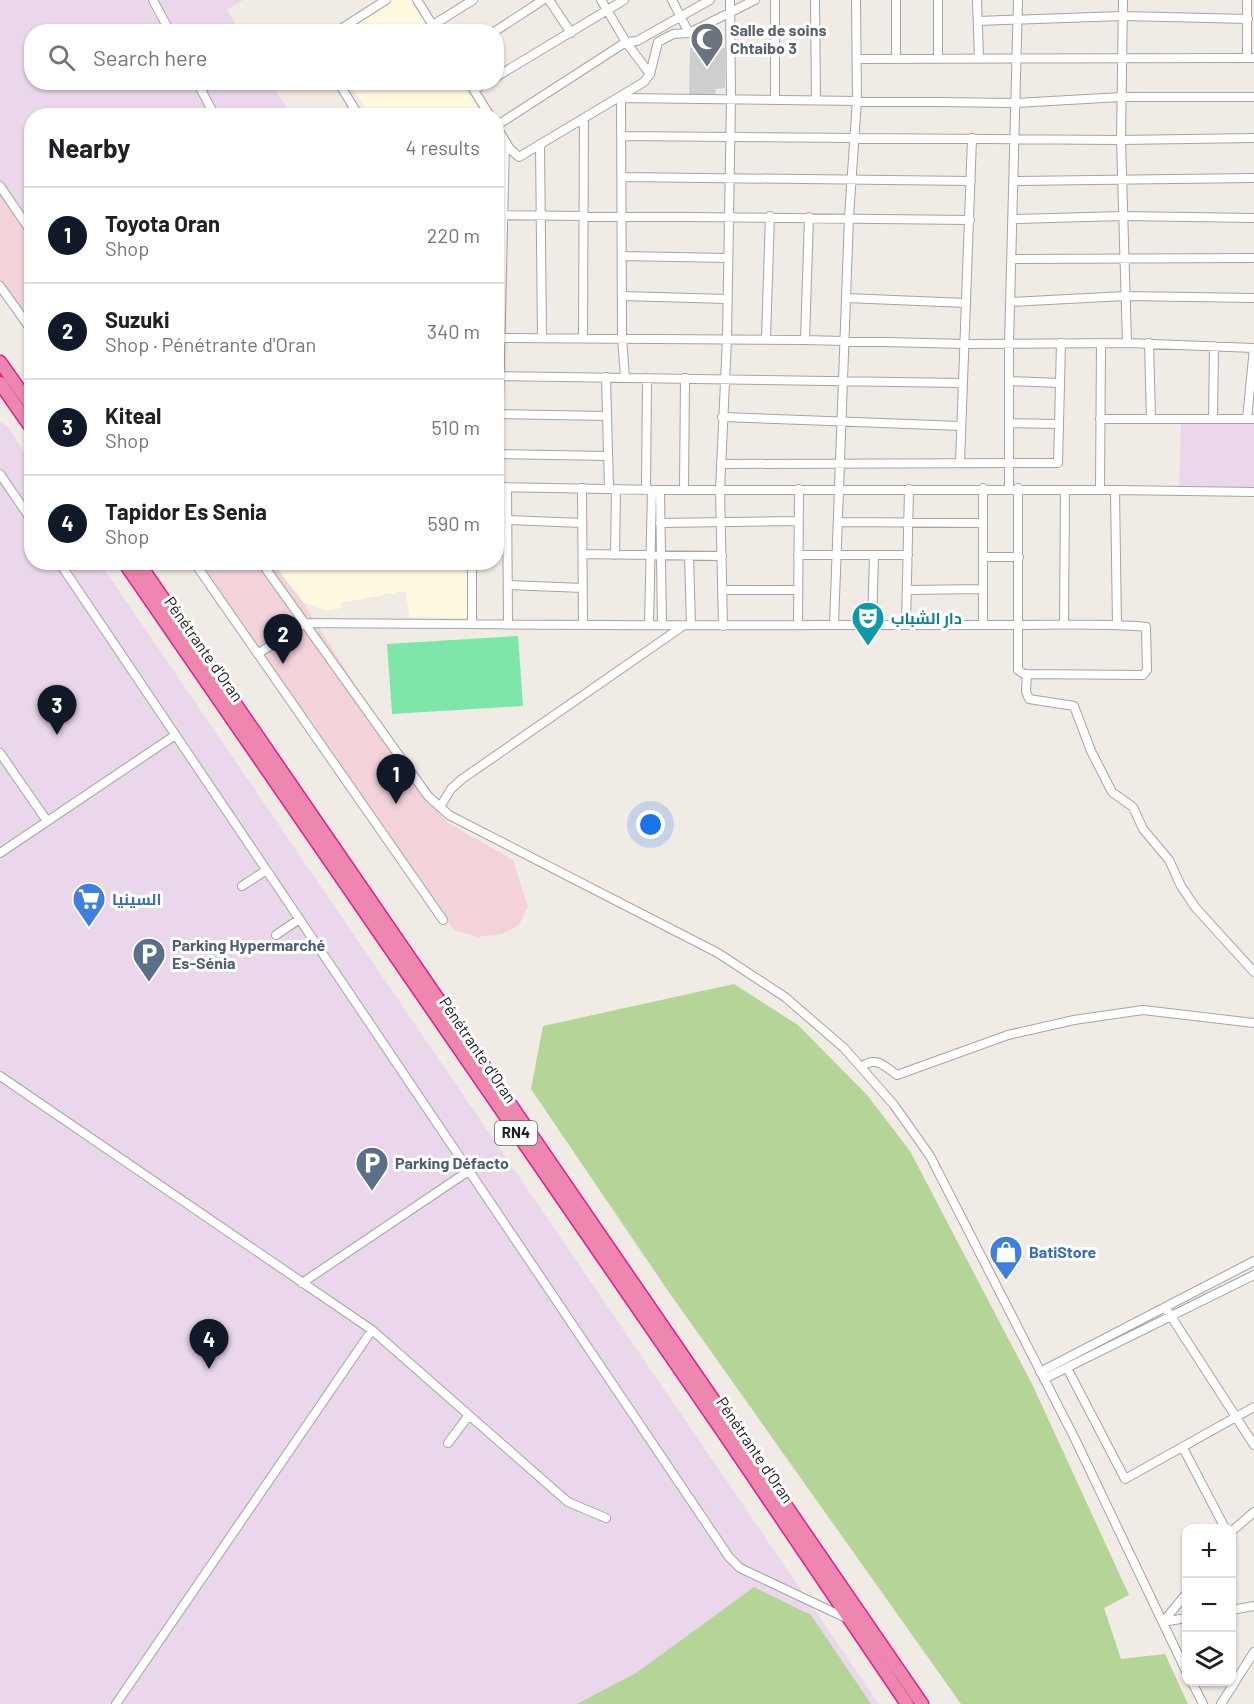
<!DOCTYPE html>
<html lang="en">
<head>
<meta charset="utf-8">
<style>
	body { margin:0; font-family:Barlow,Cairo,sans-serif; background:#f6f6f6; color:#202124 }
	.controls { position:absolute; right:18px; bottom:18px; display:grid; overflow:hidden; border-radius:12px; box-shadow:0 2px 4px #0004 }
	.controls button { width:54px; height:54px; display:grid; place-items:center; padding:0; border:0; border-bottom:2px solid #e0e0e0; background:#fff; color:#202124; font:30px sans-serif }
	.you { position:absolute; left:651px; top:825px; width:21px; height:21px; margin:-15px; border:4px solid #fff; border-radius:50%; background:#1a73e8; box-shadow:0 0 0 9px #1a73e833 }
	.badge { display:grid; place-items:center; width:39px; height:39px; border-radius:50%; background:#111827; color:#fff; font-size:20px; font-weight:700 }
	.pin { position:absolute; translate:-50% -50px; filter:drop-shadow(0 2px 3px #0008) }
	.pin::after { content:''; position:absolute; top:32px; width:21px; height:18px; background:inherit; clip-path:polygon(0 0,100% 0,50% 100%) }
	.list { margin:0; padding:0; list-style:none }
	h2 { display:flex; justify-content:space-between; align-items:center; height:78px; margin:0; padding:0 24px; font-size:26px }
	h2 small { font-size:20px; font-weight:400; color:#757577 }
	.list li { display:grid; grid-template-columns:39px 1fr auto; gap:18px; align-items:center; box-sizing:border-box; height:96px; padding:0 24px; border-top:2px solid #e0e0e0 }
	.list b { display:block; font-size:22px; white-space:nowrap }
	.list p { margin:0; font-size:20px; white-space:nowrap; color:#757577 }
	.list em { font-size:20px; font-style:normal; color:#757577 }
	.icon { flex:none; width:33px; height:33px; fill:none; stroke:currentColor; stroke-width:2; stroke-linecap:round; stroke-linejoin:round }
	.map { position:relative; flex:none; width:1254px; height:1704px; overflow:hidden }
	.search { position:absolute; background:#fff; box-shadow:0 2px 4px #0004; left:24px; top:24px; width:480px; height:66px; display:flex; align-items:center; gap:15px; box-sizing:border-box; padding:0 21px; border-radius:24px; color:#757577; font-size:22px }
	.panel { position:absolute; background:#fff; box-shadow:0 2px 4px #0004; left:24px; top:108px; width:480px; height:462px; border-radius:24px }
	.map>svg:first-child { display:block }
	.commercial { fill:#f3d3d9 }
	.industrial { fill:#ead7eb }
	.education { fill:#fff9e0 }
	.religious { fill:#cecece }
	.forest { fill:#b5d497 }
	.pitch { fill:#7de6a8 }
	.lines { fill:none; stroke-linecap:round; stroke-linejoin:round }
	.minor-casing { stroke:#a4a4a4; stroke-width:10 }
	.highway-casing { stroke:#ea188a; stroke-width:15 }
	.minor { stroke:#fff; stroke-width:8 }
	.highway { stroke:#ee87af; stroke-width:12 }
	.labels { text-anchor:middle; stroke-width:6; stroke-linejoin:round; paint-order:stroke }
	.shield { fill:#fff; stroke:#636363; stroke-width:1.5 }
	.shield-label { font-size:15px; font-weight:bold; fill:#202020 }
	.worship-label { font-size:16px; font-weight:bold; fill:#5b616d; stroke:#fff; text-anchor:start }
	.culture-label { font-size:16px; font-weight:bold; fill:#0d838f; stroke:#fff; text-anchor:start }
	.street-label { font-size:16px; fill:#202020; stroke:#fff }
	.shop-label { font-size:16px; font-weight:bold; fill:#366cbe; stroke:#fff; text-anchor:start }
	.service-label { font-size:16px; font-weight:bold; fill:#4e5e75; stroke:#fff; text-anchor:start }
</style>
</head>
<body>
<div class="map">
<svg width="1254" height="1704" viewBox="0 0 1254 1704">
	<rect width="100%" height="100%" fill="#f1ebe5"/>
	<path class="commercial" d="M 0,176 L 31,221 L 31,336 L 0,292 Z
		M 193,563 L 273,563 L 303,602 L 429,802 L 448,823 L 513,860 L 528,907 L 519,925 L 502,934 L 478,937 L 454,930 Z"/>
	<path class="industrial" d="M 0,0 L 243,0 L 227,10 L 240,31 L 32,32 L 32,82 L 271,83 L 291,115 L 32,116 L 31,221 L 0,176 Z
		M 0,422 L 7,426 L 31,462 L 32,562 L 100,563 L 879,1704 L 0,1704 Z
		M 1181,424 L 1254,424 L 1254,496 L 1179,493 Z"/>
	<path class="education" d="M 394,0 L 412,0 L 431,31 L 344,32 Z
		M 349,83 L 462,83 L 483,115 L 370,115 Z
		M 273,563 L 467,563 L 467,618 L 410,617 L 405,591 L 340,603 L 341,608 L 328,611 L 303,602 Z"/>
	<path class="religious" d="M 690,48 L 725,48 L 725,88 L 716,89 L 715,96 L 689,95 Z"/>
	<path class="forest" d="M 734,984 L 798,1025 L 867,1095 L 910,1151 L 1033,1386 L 1129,1595 L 1104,1608 L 1121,1659 L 1165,1654 L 1188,1704 L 961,1704 L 666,1288 L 531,1089 L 543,1026 Z
		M 754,1587 L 811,1615 L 871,1704 L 577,1704 L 636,1673 Z"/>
	<path class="pitch" d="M 518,636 L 523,706 L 392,714 L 387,644 Z"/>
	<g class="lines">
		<g class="minor-casing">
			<path id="minor" d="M 153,0 L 170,32
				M 417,0 L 437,32
				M 549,0 L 571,33
				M 601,0 L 626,42 L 650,74
				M 672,0 L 689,33
				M 815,0 L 816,99
				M 896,0 L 896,58
				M 938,0 L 938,58
				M 977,0 L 979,58
				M 1123,0 L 1121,140 L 1127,343
				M 978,21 L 1123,16 L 1248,19
				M 433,25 L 473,0
				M 336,32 L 386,0
				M 494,32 L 543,0
				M 1247,58 L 1247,0
				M 858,59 L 1254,58
				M 496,77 L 624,0
				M 197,82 L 215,116
				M 338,82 L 359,116
				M 469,82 L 490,116
				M 474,90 L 487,82
				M 621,96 L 622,337 L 625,378
				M 621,98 L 1014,103 L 1121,97 L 1254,97
				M 775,99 L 775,0
				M 496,126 L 510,149 L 519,157 L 644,82 L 650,74 L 658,42 L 673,34 L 689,33 L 755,0
				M 496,126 L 626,42 L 637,41 L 710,0
				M 621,136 L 1121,140 L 1254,138
				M 540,144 L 542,338
				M 622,177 L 971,181
				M 1015,181 L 1254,178
				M 0,186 L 32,233
				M 496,215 L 970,220
				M 1013,219 L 1123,216 L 1254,218
				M 622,256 L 728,258
				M 1012,259 L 1254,258
				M 0,286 L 32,331
				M 622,296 L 727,299
				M 846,298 L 966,303
				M 1010,302 L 1125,296 L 1254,298
				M 583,337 L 584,118
				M 496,338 L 805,340 L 965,344 L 1127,343 L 1254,348
				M 766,339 L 770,216
				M 805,340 L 809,217
				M 1149,343 L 1151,419
				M 496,376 L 962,383
				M 606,377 L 609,489
				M 1009,381 L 1060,383
				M 499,414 L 607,416
				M 722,417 L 961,426
				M 1100,419 L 1254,419
				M 1213,419 L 1214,346
				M 1247,419 L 1254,348
				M 1009,423 L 1059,424 L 1061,343
				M 498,454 L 608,456
				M 960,463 L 972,138
				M 721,464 L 1058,463 L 1059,424
				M 0,474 L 32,521
				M 496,487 L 660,490 L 1115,490
				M 497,487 L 505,141
				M 507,487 L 508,624
				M 582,488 L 583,625
				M 983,488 L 983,625
				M 1009,488 L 1009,344 L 1018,0
				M 646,490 L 647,378
				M 660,490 L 662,625
				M 684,490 L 685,378
				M 1100,490 L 1101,343
				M 507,520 L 582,523
				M 838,522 L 983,523
				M 660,523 L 798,521
				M 583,554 L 722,556
				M 615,555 L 616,489
				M 798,555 L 908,555
				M 689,556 L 691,625
				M 983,557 L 1019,557
				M 59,562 L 729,1557 L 740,1568 L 848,1619
				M 194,562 L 443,920
				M 261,562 L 428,796 L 449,815 L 718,953 L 785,997 L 844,1048 L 894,1105 L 930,1156 L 1075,1439 L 1186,1671
				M 508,585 L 583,588
				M 722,590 L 797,590
				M 907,590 L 983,589
				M 472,624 L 472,562
				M 649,625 L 652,490
				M 798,625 L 799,489
				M 834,625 L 849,217 L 857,100 L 856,0
				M 872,625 L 874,556
				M 906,625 L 909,489
				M 1064,625 L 1065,490
				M 1117,625 L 1115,490 L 1254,492
				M 723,626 L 720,490 L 727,339 L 731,98 L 730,0
				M 259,653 L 305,623 C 477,624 649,626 821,625 C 883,625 944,625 1006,625 C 1053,625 1100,623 1146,627 L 1147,670 L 1143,675 L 1024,674 L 1018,670 L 1018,488
				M 1027,674 L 1026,691 L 1029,699 L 1074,706 L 1091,751 L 1112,792 L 1133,807 L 1143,829 L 1169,860 L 1181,886 L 1195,907 L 1254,972
				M 0,753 L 47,821
				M 440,807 L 451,789 L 462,779 L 683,626
				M 0,853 L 174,736
				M 242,886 L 265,871
				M 276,935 L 298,920
				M 861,1067 C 876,1056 883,1065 897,1075 L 1008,1035 L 1074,1020 L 1143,1010 L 1254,1023
				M 0,1076 L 372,1330 L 568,1502 L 606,1518
				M 302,1283 L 467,1172
				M 1165,1307 L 1254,1445
				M 1067,1368 L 1125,1479 L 1254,1407
				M 1040,1372 L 1254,1261
				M 1044,1379 L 1254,1275
				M 448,1443 L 469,1415
				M 1183,1448 L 1225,1528
				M 1232,1531 L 1254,1512
				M 1232,1610 L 1254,1606
				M 1163,1622 L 1186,1594
				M 1163,1622 L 1186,1618
				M 1192,1682 L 1203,1704
				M 116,1704 L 372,1330
				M 1221,1704 L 1254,1652"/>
		</g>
		<g class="highway-casing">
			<path id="highway" d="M 0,362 L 32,407
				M 0,383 L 32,429
				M 124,562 L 723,1432 L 907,1704
				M 138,562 L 922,1704"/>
		</g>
		<use href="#minor" class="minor"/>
		<use href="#highway" class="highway"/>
	</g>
	<defs>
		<g id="mosque-pin" transform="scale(1.725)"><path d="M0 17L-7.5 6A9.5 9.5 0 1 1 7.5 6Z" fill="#6b7280" stroke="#fff"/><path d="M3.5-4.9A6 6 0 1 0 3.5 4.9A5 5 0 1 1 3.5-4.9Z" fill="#fff"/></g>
		<g id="theatre-pin" transform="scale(1.725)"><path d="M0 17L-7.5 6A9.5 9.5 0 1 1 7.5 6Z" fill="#0f9aa8" stroke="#fff"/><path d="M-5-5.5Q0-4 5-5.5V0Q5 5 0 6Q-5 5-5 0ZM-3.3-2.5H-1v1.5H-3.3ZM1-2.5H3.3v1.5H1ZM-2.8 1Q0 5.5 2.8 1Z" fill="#fff"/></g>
		<g id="supermarket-pin" transform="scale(1.725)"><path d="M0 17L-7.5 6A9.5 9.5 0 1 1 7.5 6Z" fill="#3f7fe0" stroke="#fff"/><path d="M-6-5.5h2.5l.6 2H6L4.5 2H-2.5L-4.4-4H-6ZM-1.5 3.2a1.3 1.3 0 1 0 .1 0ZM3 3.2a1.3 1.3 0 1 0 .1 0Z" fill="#fff"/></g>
		<g id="parking-pin" transform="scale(1.725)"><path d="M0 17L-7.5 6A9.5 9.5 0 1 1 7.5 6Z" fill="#5c6f8a" stroke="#fff"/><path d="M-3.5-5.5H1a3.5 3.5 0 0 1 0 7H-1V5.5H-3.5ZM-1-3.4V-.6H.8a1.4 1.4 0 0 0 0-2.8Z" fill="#fff"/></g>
		<g id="shop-pin" transform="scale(1.725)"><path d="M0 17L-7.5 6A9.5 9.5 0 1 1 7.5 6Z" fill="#3f7fe0" stroke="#fff"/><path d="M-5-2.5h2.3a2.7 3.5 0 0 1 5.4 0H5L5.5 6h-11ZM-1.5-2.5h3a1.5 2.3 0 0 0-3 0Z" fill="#fff"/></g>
	</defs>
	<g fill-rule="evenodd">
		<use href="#mosque-pin" x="707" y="39"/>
		<use href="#theatre-pin" x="868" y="618"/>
		<use href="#supermarket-pin" x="89" y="899"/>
		<use href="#parking-pin" x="149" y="954"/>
		<use href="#parking-pin" x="372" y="1163"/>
		<use href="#shop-pin" x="1006" y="1252"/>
	</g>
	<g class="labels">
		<rect class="shield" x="495" y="1121" width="42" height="24" rx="4.5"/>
		<g class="shield-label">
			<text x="516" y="1138">RN4</text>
		</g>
		<g class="worship-label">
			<text x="730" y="36">Salle de soins<tspan x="730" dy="18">Chtaibo 3</tspan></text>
		</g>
		<g class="culture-label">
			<text x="891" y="624">دار الشباب</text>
		</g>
		<g class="street-label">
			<text transform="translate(204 649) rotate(55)" y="6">Pénétrante d'Oran</text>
			<text transform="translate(478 1050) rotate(56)" y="6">Pénétrante d'Oran</text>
			<text transform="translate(755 1450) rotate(56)" y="6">Pénétrante d'Oran</text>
		</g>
		<g class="shop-label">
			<text x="112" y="905">السينيا</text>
			<text x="1029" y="1258">BatiStore</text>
		</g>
		<g class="service-label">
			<text x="172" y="951">Parking Hypermarché<tspan x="172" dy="18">Es-Sénia</tspan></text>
			<text x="395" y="1169">Parking Défacto</text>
		</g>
	</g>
</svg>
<div class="controls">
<button>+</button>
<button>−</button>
<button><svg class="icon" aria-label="layers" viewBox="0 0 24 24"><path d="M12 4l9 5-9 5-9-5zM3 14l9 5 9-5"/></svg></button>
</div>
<div class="you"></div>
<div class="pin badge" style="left:396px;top:804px">1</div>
<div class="pin badge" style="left:283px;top:664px">2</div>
<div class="pin badge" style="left:57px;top:735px">3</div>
<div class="pin badge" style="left:209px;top:1369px">4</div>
<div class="search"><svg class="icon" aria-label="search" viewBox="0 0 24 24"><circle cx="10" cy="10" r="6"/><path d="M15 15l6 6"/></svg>Search here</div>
<section class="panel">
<h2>Nearby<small>4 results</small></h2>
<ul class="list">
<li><span class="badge">1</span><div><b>Toyota Oran</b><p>Shop</p></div><em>220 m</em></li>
<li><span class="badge">2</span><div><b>Suzuki</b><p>Shop · Pénétrante d'Oran</p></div><em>340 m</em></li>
<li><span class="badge">3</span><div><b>Kiteal</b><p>Shop</p></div><em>510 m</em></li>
<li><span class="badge">4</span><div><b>Tapidor Es Senia</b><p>Shop</p></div><em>590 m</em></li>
</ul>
</section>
</div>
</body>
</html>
